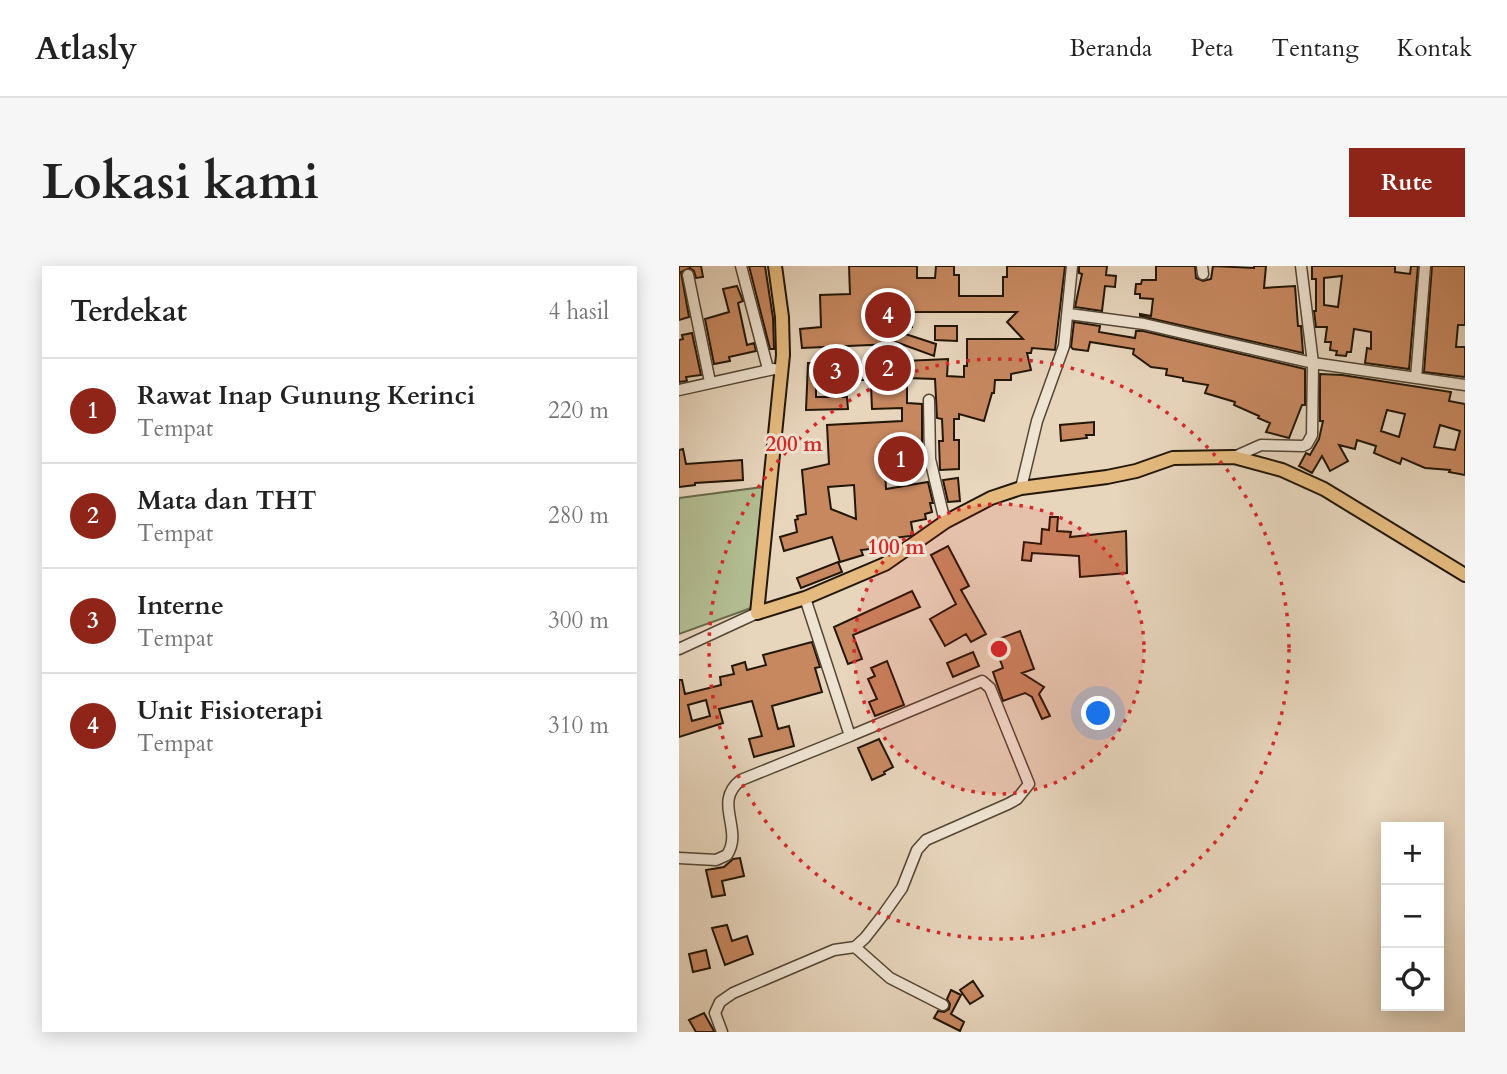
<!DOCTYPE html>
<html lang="id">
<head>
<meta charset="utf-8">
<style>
	body { margin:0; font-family:Cardo,serif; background:#f6f6f6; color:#222 }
	.controls { position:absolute; right:21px; bottom:21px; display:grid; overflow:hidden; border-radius:0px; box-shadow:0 4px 18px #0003 }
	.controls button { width:63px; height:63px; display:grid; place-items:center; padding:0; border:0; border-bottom:2px solid #e0e0e0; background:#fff; color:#222; font:35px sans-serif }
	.you { position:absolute; left:420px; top:448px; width:24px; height:24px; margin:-18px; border:5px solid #fff; border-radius:50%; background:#1a73e8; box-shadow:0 0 0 10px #1a73e833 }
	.badge { display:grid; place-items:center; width:46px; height:46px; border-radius:50%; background:#8f2418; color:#fff; font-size:23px; font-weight:700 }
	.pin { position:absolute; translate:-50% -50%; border:4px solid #fff; box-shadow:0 2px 7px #0006 }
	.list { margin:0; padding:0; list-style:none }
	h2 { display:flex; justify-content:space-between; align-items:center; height:91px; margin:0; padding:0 28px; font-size:30px }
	h2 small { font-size:23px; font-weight:400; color:#767676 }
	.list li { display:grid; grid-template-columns:46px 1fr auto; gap:21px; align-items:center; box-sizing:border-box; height:105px; padding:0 28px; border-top:2px solid #e0e0e0 }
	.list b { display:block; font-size:26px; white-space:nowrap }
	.list p { margin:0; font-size:23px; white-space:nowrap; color:#767676 }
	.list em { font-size:23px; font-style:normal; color:#767676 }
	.icon { flex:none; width:38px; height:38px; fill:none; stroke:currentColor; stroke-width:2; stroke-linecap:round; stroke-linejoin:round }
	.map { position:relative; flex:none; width:786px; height:766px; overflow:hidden; border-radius:0px }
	header { display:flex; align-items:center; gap:42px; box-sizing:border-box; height:98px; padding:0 35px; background:#fff; border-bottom:2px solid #e0e0e0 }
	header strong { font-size:33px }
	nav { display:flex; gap:38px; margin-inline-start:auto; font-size:24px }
	.intro { display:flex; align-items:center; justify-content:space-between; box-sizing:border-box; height:168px; padding:0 42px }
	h1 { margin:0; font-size:49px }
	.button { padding:18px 32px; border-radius:0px; background:#8f2418; color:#fff; font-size:24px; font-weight:700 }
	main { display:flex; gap:42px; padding:0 42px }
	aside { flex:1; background:#fff; border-radius:0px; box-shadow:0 4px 18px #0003 }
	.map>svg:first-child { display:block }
	.green { fill:#b3be93; stroke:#6a6a4c; stroke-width:2 }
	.building { fill:#c78860; stroke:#221605; stroke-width:2; fill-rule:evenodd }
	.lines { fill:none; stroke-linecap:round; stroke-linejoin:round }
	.minor-casing { stroke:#534633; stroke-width:13 }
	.major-casing { stroke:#221605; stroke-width:16 }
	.minor { stroke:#efe4d3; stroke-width:10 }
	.major { stroke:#e4ba7e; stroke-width:12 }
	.ring { fill:none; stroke:#d62828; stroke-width:3.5; stroke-dasharray:3.5 7 }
	.centre { fill:#d62828; stroke:#efe4d3; stroke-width:3.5 }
	.ring-label { font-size:21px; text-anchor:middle; font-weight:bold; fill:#d62828; stroke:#efe4d3; stroke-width:6; stroke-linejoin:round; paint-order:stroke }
</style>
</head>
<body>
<header>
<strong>Atlasly</strong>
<nav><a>Beranda</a><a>Peta</a><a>Tentang</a><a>Kontak</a></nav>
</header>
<div class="intro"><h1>Lokasi kami</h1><a class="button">Rute</a></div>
<main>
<aside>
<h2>Terdekat<small>4 hasil</small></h2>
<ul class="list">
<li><span class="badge">1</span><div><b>Rawat Inap Gunung Kerinci</b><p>Tempat</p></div><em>220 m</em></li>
<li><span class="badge">2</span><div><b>Mata dan THT</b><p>Tempat</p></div><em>280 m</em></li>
<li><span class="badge">3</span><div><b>Interne</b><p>Tempat</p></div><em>300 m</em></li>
<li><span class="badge">4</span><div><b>Unit Fisioterapi</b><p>Tempat</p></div><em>310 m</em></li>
</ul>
</aside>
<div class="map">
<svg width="786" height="766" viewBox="0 0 786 766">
	<rect width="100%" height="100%" fill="#e7d5bc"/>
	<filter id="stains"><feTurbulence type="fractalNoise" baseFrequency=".00286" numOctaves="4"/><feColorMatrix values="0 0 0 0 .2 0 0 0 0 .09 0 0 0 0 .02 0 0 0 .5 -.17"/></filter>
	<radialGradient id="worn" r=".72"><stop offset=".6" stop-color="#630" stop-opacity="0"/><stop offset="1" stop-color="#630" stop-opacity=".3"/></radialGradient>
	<path class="green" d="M 84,221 L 72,342 L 0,368 L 0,232 Z"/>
	<path class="building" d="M 0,0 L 22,0 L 24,11 L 17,12 L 15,5 L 11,2 L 2,6 L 10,51 L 0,54 Z
		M 70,0 L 86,0 L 94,52 L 95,83 L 91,83 Z
		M 170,0 L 238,0 L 238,12 L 256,12 L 257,0 L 275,0 L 275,9 L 280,9 L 280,30 L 324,30 L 324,11 L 328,11 L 328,0 L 386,0 L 376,84 L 353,82 L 352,87 L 348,87 L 352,104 L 332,108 L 332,114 L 316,114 L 315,127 L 313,127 L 305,155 L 280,148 L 280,153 L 275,153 L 275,174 L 280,174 L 280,203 L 261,204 L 260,175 L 264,175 L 263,153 L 258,152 L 256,113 L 228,112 L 228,137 L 243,138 L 243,176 L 231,176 L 231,204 L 206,204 L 207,223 L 249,216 L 254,237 L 251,237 L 253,246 L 246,248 L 247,253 L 232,256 L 234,268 L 231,270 L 207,273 L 208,281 L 182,284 L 184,289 L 161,296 L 153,271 L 105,285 L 101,271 L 118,266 L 116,254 L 119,253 L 118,250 L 127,248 L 123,204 L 150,198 L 148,159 L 223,155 L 223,142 L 193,143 L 192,120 L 203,120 L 203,96 L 269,93 L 268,110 L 285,111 L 285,100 L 288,100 L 288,73 L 344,73 L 328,56 L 338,46 L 233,46 L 233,61 L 205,61 L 257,78 L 255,90 L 214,75 L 214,78 L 123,82 L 121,63 L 142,61 L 141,29 L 171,28 ZM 175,219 L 177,253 L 152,243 L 149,221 Z
		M 400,0 L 428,0 L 427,9 L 437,10 L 436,21 L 426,20 L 423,45 L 396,41 L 403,8 L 400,7 Z
		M 477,0 L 516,0 L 517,12 L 524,15 L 532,13 L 534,0 L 575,2 L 575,0 L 587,0 L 585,22 L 616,20 L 619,60 L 622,60 L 624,87 L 461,50 L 461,48 L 472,50 L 474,33 L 461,32 L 461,28 L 456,28 L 457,18 L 462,18 L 463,14 L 477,14 Z
		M 633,0 L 716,0 L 716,6 L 731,8 L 732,0 L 739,0 L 730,103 L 686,97 L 688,82 L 692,83 L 692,66 L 675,63 L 672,86 L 668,86 L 667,90 L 657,89 L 658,85 L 651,84 L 652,76 L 646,76 L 648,61 L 637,61 L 635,45 L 637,45 L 637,13 L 633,13 ZM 663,10 L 659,41 L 645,39 L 645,12 Z
		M 753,0 L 786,0 L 786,59 L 779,59 L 777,81 L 786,81 L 786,111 L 745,106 Z
		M 58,20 L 64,35 L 59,37 L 68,79 L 75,77 L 77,85 L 50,91 L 51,95 L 35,98 L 26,53 L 50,46 L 44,23 Z
		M 395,56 L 421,60 L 420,66 L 456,72 L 457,65 L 464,65 L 626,103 L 626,139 L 623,139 L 610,172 L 587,166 L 591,157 L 579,152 L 580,150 L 555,139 L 556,136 L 526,127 L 529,119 L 504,115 L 504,112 L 487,109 L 488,103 L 472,101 L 454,88 L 455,83 L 411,76 L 409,85 L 394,83 L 392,81 Z
		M 256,60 L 278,60 L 278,75 L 256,74 Z
		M 13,67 L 22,109 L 7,111 L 8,115 L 0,116 L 0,74 L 4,73 L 3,69 Z
		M 129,97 L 185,97 L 185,114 L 137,114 L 137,131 L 168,131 L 169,143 L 127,144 Z
		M 641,108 L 663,109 L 772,126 L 770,135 L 786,138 L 786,209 L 770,206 L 771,204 L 746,202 L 723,192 L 721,198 L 695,187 L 697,180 L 678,174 L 676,183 L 660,179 L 669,195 L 651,205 L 643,190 L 633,207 L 620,200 L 627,187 L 631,189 L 640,173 L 644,155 L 641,155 ZM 708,144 L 726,148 L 720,171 L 702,165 ZM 761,159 L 781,165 L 776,184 L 755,181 Z
		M 415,156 L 415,169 L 407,169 L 408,172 L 382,175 L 381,159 Z
		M 4,183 L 7,198 L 63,194 L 64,214 L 16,217 L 16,219 L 0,221 L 0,184 Z
		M 279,212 L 281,235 L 269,236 L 264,214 Z
		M 371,251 L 379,251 L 378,265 L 392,266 L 391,271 L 447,265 L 448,307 L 401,311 L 400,290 L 353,287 L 352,295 L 343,294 L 345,276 L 362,278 L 363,263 L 370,264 Z
		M 269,280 L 290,320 L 282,324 L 307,368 L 292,376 L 287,368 L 266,380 L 251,353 L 277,338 L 252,289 Z
		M 159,296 L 163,306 L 122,322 L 118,312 Z
		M 233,325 L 241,341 L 174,369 L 183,393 L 169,398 L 155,361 Z
		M 341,365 L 355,403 L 343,407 L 365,421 L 360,428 L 371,450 L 363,453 L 353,431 L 346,427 L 324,435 L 314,406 L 324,402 L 314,375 Z
		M 133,376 L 141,401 L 136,402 L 143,426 L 93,440 L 99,463 L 110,460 L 115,480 L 75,491 L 70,473 L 83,470 L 73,435 L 40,443 L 44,457 L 0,471 L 0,414 L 3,414 L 6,428 L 42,419 L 41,411 L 55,408 L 53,400 L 66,396 L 68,404 L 87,399 L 84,389 ZM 27,434 L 31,450 L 13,455 L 9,439 Z
		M 294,386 L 300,400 L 274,411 L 268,397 Z
		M 208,395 L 225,439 L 196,450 L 190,436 L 198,433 L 189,413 L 196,410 L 192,402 Z
		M 200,473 L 214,501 L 205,506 L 206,508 L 193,514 L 179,482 Z
		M 61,592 L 65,610 L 43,615 L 46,629 L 33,631 L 27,604 L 45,601 L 54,593 Z
		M 48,659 L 53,675 L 68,670 L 74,688 L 46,699 L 33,662 Z
		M 27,684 L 31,702 L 14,706 L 10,688 Z
		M 294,715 L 304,730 L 291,738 L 281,724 Z
		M 272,724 L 282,729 L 272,748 L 285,756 L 281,765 L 255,752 L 259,745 L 265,746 L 270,743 L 271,738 L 268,733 Z
		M 25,747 L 35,765 L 35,766 L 17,766 L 10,754 Z"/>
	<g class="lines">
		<g class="minor-casing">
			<path id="minor" d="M 62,0 L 89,103
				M 523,0 L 524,8
				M 9,9 L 31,116
				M 390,48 L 465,58 L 634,97 L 786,119
				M 737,112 L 746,0
				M 0,124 L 95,103
				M 250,134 L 251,193 L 266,256
				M 555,191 L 582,179 L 624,180 L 628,178 L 633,169 L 634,97 L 622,0
				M 342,222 L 358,155 L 385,80 L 393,0
				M 0,383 L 78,347
				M 0,592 L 37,594 L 48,589 C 65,563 33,536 62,514 L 171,470
				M 176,681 L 211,712 L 264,739
				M 43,766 L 36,747 L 41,736 L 54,727 L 155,684 L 176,681 L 186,672 L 204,649 L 223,622 L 238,584 L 247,574 L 329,538 L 338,533 L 350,518 L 311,422 L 303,415 L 171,470 L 126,332"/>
		</g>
		<g class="major-casing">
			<path id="major" d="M 96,0 L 103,51 L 104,89 L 78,347 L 126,332 L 206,298 L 266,256 L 312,232 L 342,222 L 428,211 L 457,205 L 494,192 L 555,191 L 603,204 L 645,223 L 786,309"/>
		</g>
		<use href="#minor" class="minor"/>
		<use href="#major" class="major"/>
	</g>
	<circle cx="320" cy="383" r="145" fill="#d62828" fill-opacity=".12"/>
	<g class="ring">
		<circle cx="320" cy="383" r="145"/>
		<circle cx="320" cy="383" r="290"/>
	</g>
	<circle cx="320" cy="383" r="10" class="centre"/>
	<g class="ring-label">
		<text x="115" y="185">200 m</text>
		<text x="217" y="288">100 m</text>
	</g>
	<rect width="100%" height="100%" filter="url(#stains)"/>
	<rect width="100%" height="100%" fill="url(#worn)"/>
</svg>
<div class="controls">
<button>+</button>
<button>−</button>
<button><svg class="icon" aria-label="locate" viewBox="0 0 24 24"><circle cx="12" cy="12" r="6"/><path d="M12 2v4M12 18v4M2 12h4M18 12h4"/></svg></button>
</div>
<div class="you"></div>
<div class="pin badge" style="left:222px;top:193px">1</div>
<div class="pin badge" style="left:209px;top:102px">2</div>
<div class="pin badge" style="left:157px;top:105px">3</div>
<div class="pin badge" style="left:209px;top:49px">4</div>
</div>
</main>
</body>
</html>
